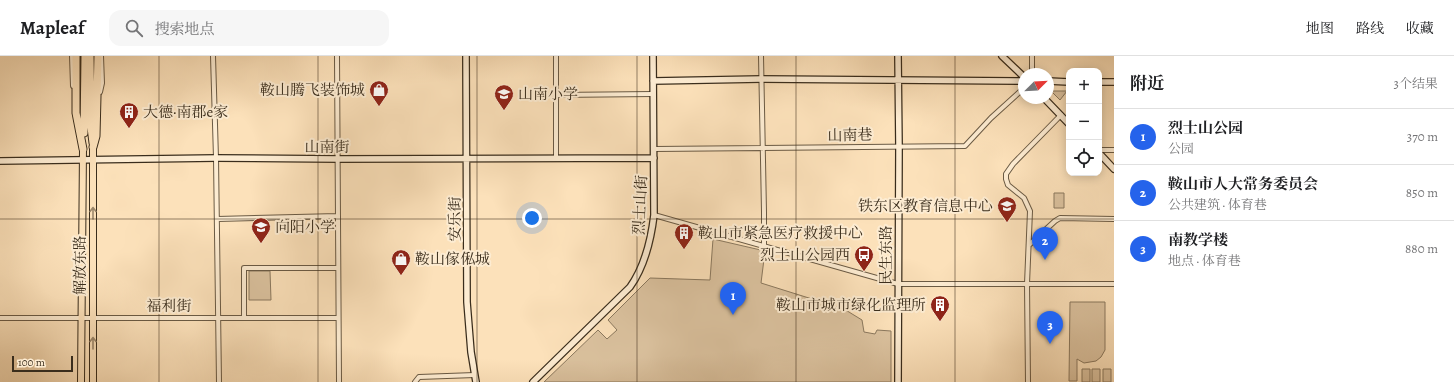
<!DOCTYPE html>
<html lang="zh">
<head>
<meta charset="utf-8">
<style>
	body { margin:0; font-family:Alegreya,"Noto Serif SC",serif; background:#f6f6f6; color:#202124 }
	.controls { position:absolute; right:12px; top:12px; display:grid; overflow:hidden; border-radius:8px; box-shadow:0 2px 10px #0003 }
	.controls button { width:36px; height:36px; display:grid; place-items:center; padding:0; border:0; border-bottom:1px solid #e0e0e0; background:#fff; color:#202124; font:20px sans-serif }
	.compass { position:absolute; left:1018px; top:12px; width:36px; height:36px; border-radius:50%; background:#fff; box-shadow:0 2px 10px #0003; rotate:66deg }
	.scale { position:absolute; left:12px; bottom:10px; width:61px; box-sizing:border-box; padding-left:4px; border:2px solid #3a2d1c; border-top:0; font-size:11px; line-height:14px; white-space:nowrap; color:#3a2d1c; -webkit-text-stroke:3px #fdecd2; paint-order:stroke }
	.you { position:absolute; left:532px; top:162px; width:14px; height:14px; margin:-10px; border:3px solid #fff; border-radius:50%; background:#1a73e8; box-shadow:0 0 0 6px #1a73e833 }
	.badge { display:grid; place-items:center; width:26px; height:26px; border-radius:50%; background:#2563eb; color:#fff; font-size:13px; font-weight:700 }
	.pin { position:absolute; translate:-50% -33px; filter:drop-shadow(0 1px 2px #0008) }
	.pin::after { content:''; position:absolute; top:21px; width:14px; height:12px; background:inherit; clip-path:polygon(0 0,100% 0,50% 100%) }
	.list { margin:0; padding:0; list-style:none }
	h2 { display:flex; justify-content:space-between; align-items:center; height:52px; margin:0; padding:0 16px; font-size:17px }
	h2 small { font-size:13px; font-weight:400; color:#757577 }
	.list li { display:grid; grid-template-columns:26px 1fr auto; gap:12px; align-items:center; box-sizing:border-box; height:56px; padding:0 16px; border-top:1px solid #e0e0e0 }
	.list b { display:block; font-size:15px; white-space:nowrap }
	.list p { margin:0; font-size:13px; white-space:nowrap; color:#757577 }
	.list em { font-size:13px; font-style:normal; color:#757577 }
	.icon { flex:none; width:22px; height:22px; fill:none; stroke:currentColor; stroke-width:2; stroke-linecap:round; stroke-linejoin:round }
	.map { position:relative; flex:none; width:1114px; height:326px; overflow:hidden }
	header { display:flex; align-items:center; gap:24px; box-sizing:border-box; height:56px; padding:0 20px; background:#fff; border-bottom:1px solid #e0e0e0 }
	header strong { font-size:19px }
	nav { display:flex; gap:22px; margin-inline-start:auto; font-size:14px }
	.search { width:280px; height:36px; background:#f6f6f6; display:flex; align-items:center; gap:10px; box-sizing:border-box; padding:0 14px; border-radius:12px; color:#757577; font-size:15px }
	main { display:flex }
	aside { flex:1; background:#fff }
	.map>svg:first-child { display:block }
	.green { fill:#dbc29f; stroke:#8a785e }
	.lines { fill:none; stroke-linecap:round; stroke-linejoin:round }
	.street-casing { stroke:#6a5a44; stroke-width:6 }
	.secondary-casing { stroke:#3a2d1c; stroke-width:8 }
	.primary-casing { stroke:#3a2d1c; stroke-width:8 }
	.highway-casing { stroke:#3a2d1c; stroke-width:9 }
	.street { stroke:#fdecd2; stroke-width:4 }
	.secondary { stroke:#fdecd2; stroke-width:5.5 }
	.primary { stroke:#fce1ba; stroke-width:6 }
	.highway { stroke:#fce1ba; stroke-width:7 }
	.oneway { stroke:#9b876b }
	.grid { fill:none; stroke:#3a2d1c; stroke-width:1; stroke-opacity:0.55 }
	.labels { text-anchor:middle; stroke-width:4; stroke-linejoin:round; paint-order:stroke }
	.poi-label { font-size:15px; fill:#3a2d1c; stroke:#fdecd2; text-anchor:start }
	.street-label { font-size:15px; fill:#3a2d1c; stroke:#fdecd2 }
</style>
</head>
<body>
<header>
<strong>Mapleaf</strong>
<div class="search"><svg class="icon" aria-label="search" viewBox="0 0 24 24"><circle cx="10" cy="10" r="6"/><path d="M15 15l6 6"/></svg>搜索地点</div>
<nav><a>地图</a><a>路线</a><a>收藏</a></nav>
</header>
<main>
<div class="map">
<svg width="1114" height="326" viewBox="0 0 1114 326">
	<rect width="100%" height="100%" fill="#fce1ba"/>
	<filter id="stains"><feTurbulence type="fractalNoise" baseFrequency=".005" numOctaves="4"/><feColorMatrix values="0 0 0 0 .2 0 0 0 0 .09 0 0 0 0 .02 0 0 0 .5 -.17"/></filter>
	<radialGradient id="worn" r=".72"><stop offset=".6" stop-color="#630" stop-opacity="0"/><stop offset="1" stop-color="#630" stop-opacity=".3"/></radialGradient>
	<path class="green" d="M 1051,35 L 1067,35 L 1060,44 Z
		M 1054,137 L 1064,137 L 1064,152 L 1054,152 Z
		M 713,183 L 765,195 L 761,227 L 844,253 L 862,264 L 864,276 L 875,278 L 877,274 L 891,275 L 891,326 L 544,326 L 598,274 L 607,283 L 617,274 L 608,264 L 650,222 L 710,224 Z
		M 249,215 L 270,215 L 271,244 L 249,244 Z
		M 1070,246 L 1105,246 L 1105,294 L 1101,301 L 1096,305 L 1084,307 L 1077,303 L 1077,325 L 1069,325 Z
		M 1082,313 L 1090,313 L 1090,326 L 1082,326 Z
		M 1092,313 L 1100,313 L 1100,326 L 1092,326 Z
		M 1103,313 L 1111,313 L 1111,326 L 1103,326 Z"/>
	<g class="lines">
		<g class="street-casing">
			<path id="street" d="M 72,0 L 73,30
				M 213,0 L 216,102 L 219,326
				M 337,0 L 339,326
				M 761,0 L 764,156 L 764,189
				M 1032,0 L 1032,18
				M 100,36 L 102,27 L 101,0
				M 556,39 L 653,38
				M 654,93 L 965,90 L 991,62 L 1024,32
				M 1099,94 L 1114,94
				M 556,102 L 556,0
				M 654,159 L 898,228 L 1114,228
				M 217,163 L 338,160
				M 1029,189 L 1055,165 L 1060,162 L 1114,163
				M 244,261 L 244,212 L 338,212
				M 0,262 L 338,262
				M 415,326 L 419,321 L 475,319
				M 1028,326 L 1027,228 L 1030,155 L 1024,142 L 1008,129 L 1006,123 L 1006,118 L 1013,108 L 1061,59"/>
		</g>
		<g class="secondary-casing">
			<path id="secondary" d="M 466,0 L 467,246 L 471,296 L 476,326
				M 898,0 L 899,91 L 898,326
				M 1002,0 L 1024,21
				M 653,25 L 761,23 L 1024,25
				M 1048,25 L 1069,26
				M 1099,26 L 1114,26
				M 1044,42 L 1069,68
				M 1099,97 L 1114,113
				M 0,105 L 216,102 L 338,103 L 654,102
				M 533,326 L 630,231 C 645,210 651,184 654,159 L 653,0"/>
		</g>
		<g class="primary-casing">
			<path id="primary" d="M 93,91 L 93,326
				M 81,326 L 83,93"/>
		</g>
		<g class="highway-casing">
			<path id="highway" d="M 76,0 L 76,57 L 83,93
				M 90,0 L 91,71 L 93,87
				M 84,77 L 85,0
				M 93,91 L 96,80 L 98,0"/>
		</g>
		<use href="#street" class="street"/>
		<use href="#secondary" class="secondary"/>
		<use href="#primary" class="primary"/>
		<use href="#highway" class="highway"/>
	</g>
	<defs><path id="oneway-shaft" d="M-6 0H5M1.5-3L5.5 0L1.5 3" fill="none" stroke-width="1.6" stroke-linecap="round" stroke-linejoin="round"/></defs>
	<g class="oneway">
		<use href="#oneway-shaft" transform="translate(93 157) rotate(-90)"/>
		<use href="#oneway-shaft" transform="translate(93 287) rotate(-90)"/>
	</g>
	<path class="grid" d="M 159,0 L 159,326M 318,0 L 318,326M 477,0 L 477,326M 637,0 L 637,326M 796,0 L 796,326M 955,0 L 955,326M 0,163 L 1114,163"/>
	<defs>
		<g id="shop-pin" transform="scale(1)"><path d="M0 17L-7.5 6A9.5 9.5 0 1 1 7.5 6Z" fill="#8f2418" stroke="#fdecd2"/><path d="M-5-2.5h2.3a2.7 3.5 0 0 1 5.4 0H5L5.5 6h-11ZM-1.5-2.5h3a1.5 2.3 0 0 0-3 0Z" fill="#fff"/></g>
		<g id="school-pin" transform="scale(1)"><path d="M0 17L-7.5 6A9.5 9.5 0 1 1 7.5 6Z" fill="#8f2418" stroke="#fdecd2"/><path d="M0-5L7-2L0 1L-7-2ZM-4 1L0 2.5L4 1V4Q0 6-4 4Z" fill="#fff"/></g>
		<g id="building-pin" transform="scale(1)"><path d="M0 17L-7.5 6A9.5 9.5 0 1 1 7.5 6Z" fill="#8f2418" stroke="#fdecd2"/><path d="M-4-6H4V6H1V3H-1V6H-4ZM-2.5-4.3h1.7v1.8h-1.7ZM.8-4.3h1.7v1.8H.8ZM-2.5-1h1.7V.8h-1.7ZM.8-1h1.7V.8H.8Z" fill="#fff"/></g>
		<g id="bus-pin" transform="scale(1)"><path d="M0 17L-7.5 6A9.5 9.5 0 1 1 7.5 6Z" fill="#8f2418" stroke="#fdecd2"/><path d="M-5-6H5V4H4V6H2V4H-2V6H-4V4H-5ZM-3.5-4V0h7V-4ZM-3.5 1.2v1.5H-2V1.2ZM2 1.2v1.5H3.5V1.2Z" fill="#fff"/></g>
	</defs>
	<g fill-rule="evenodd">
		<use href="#shop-pin" x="379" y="34"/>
		<use href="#school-pin" x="504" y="38"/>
		<use href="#building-pin" x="129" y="56"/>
		<use href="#school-pin" x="1007" y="150"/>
		<use href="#school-pin" x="261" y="171"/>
		<use href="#building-pin" x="684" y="177"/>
		<use href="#bus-pin" x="864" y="199"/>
		<use href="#shop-pin" x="401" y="203"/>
		<use href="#building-pin" x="940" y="249"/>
	</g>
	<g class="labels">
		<g class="poi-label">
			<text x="365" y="39" text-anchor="end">鞍山腾飞装饰城</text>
			<text x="518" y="43">山南小学</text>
			<text x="143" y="61">大德·南郡e家</text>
			<text x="993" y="155" text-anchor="end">铁东区教育信息中心</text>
			<text x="275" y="176">向阳小学</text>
			<text x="698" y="182">鞍山市紧急医疗救援中心</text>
			<text x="850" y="204" text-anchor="end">烈士山公园西</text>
			<text x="415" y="208">鞍山傢俬城</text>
			<text x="926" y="254" text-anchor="end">鞍山市城市绿化监理所</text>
		</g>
		<g class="street-label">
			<text transform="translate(850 79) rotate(-1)" y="5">山南巷</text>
			<text x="327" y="96">山南街</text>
			<text transform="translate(640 149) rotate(-87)" y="5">烈士山街</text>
			<text transform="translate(455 163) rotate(-90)" y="5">安乐街</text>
			<text transform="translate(886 199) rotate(-90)" y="5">民生东路</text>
			<text transform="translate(80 209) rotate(-90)" y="5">解放东路</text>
			<text x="169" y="255">福利街</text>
		</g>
	</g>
	<rect width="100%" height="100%" filter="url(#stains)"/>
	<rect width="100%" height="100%" fill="url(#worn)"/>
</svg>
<div class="controls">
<button>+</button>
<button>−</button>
<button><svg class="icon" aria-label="locate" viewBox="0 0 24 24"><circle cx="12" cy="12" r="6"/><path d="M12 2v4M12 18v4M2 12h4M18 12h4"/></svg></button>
</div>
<svg class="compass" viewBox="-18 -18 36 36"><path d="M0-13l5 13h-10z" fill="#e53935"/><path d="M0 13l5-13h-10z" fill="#757577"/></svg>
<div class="scale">100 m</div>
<div class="you"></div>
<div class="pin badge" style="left:733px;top:259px">1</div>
<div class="pin badge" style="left:1045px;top:204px">2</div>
<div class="pin badge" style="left:1050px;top:288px">3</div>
</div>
<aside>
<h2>附近<small>3个结果</small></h2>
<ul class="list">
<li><span class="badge">1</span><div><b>烈士山公园</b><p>公园</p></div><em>370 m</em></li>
<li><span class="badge">2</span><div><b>鞍山市人大常务委员会</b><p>公共建筑 · 体育巷</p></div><em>850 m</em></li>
<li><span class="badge">3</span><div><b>南教学楼</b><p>地点 · 体育巷</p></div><em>880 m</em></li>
</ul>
</aside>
</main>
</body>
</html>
